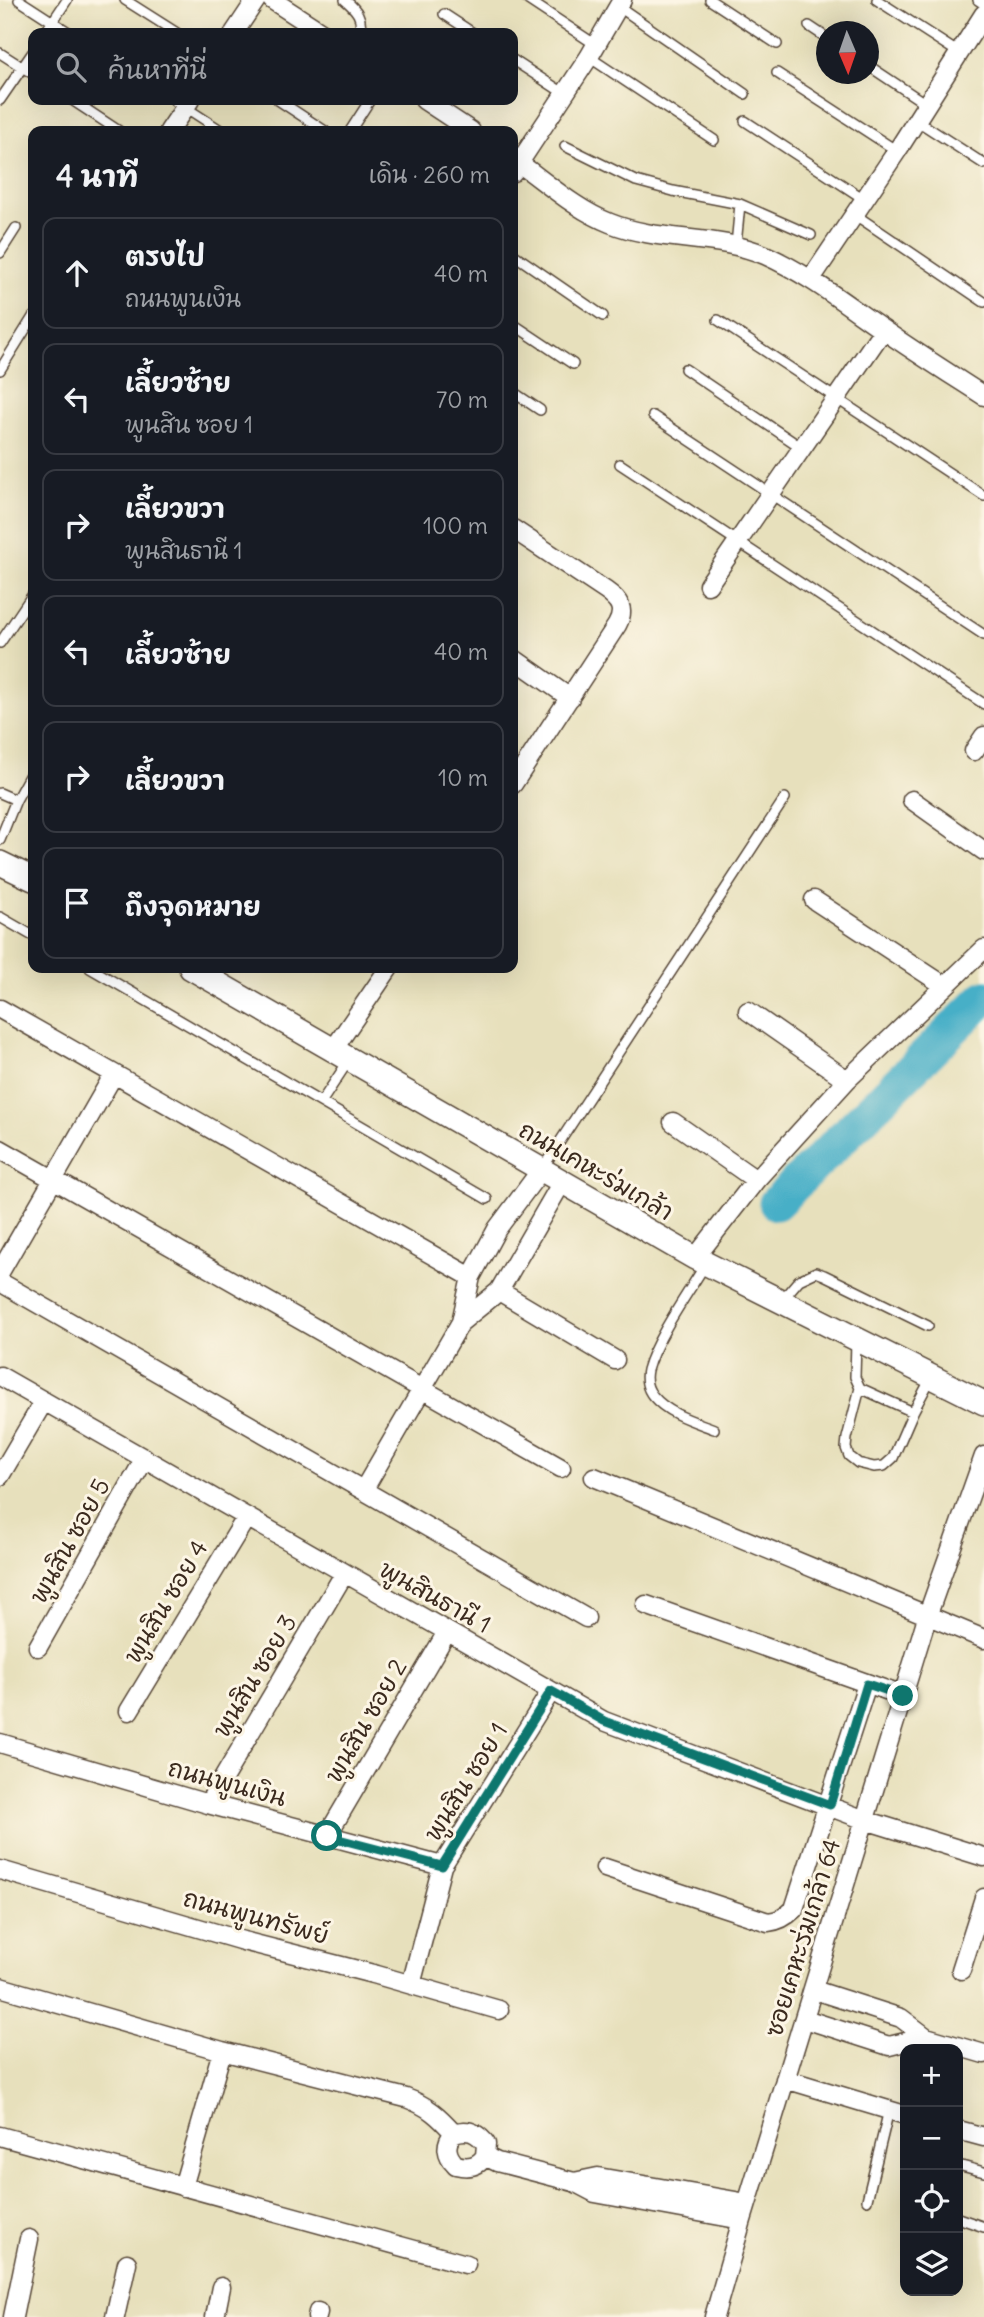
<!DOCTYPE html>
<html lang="th">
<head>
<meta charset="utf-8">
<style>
	body { margin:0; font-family:Delius,"Playpen Sans Thai",sans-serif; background:#20242c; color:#f1f3f6 }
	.controls { position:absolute; right:21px; bottom:21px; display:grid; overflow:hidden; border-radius:14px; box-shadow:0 7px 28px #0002 }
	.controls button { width:63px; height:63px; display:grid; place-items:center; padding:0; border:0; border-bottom:2px solid #363941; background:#171b24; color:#f1f3f6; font:35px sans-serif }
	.compass { position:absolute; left:816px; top:21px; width:63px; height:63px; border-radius:50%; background:#171b24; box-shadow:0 7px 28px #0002; rotate:178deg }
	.stop { position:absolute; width:21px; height:21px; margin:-16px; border:5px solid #0f766e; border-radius:50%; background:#fff }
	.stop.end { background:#0f766e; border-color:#fff; box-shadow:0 2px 7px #0008 }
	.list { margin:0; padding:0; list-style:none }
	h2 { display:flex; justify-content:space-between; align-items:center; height:91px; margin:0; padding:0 28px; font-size:30px }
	h2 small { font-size:23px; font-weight:400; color:#9ea1a6 }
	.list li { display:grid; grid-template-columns:46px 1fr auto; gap:21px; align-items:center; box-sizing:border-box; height:112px; margin:0 14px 14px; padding:0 14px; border:2px solid #363941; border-radius:14px }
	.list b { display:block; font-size:26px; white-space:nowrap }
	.list p { margin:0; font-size:23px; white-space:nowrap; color:#9ea1a6 }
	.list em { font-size:23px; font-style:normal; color:#9ea1a6 }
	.icon { flex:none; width:38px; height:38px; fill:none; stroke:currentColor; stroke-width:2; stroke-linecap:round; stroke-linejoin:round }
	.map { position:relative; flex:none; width:984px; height:2317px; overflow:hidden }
	.search { position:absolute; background:#171b24; box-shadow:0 7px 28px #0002; left:28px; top:28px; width:490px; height:77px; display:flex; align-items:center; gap:18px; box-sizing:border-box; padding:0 24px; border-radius:14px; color:#9ea1a6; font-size:26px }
	.panel { position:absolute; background:#171b24; box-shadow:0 7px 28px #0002; left:28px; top:126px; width:490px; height:847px; border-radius:14px }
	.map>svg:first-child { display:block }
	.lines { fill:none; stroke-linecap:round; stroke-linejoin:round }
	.river { stroke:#47afc7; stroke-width:35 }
	.service-casing { stroke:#554536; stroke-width:12 }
	.minor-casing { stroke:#554536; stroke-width:21 }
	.tertiary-casing { stroke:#554536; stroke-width:26 }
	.service { stroke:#fff; stroke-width:9 }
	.minor { stroke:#fff; stroke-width:18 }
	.tertiary { stroke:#fff; stroke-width:23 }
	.route { stroke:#0f766e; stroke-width:9 }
	.labels { text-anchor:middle; stroke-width:6; stroke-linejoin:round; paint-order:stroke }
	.street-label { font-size:24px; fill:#3b2a1e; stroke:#fcf5e5 }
</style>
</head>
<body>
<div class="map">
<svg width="984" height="2317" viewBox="0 0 984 2317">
	<rect width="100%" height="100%" fill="#fcf5e5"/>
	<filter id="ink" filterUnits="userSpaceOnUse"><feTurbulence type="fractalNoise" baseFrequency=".0143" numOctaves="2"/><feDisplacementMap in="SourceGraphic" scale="14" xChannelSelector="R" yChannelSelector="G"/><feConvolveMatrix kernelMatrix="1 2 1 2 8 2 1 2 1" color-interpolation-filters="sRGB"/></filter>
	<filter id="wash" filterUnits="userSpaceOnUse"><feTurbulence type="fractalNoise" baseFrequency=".00686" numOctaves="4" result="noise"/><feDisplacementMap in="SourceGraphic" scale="28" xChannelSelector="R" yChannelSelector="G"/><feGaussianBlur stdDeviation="1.57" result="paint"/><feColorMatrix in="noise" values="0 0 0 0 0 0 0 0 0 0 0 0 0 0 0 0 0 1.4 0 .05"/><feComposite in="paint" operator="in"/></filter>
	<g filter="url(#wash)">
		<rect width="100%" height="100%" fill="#e7e0bc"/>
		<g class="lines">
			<path class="river" d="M 776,1203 L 984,998"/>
		</g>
	</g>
	<g filter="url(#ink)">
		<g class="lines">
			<g class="service-casing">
				<path id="service" d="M 19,0 L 70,33
					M 125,0 L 177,33
					M 345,0 C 356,9 364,18 359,33
					M 528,0 L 596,45
					M 710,0 L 777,44
					M 877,0 L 959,53
					M 978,0 L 984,4
					M 618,6 L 745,94
					M 444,14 L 473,33
					M 809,26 L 827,38
					M 45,33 L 67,0
					M 0,53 L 33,74
					M 589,57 L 714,140
					M 513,60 L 565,94
					M 869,66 L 926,104
					M 777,73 L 897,151
					M 0,100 L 33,52
					M 72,100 L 119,131
					M 174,100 L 222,131
					M 278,100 L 325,131
					M 916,120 L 984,164
					M 745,121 L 864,199
					M 350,131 L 370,100
					M 565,146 L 636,181 L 673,191 L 740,204 L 811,235
					M 854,214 L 984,302
					M 736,245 L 740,204
					M 0,253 L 16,228
					M 513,254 L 603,316
					M 718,320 L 984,496
					M 513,324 L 573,364
					M 685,369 L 802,448
					M 0,370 L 33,317
					M 513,392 L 540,410
					M 653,416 L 984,635
					M 620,464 L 984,704
					M 0,643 L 33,594
					M 0,793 L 16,800
					M 0,840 L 16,800 L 33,769
					M 0,917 L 33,936
					M 90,968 L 487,1199
					M 322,1101 L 349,1060
					M 542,1169 L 785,798
					M 705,1265 C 688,1293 655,1340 647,1370 C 645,1379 647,1389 653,1396 C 668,1414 693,1421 714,1429
					M 782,1300 L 799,1280 L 816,1272 L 824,1275 L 928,1326
					M 856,1342 L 855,1377 L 860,1388 L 847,1438 L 846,1448 L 849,1456 L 858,1463 L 874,1467 L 884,1466 L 893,1458 L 913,1412 L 931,1378
					M 860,1388 L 913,1412
					M 958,2165 L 984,2172
					M 867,2200 L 889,2110
					M 958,2218 L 984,2227"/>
			</g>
			<g class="minor-casing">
				<path id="minor" d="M 272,0 L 323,33
					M 234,33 L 256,0
					M 424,100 L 471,131
					M 169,131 L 190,100
					M 513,159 C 544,180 574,209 610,223 C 660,243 716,234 765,255 C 808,274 844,303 882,329 C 915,352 950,374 984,396
					M 513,172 L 589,57 L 622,0
					M 811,279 L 897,151 L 984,14
					M 513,529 L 606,591 C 619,600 626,609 617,625 L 513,784
					M 708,585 L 883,330
					M 513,658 L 570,698
					M 974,751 L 984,736
					M 912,800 L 984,851
					M 814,900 L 945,986
					M 0,1009 L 471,1277
					M 333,1050 L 389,968
					M 847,1080 L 984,949
					M 673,1122 L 756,1180
					M 0,1149 L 561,1468
					M 695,1258 L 756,1180 L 847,1080 L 748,1011
					M 0,1272 L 114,1074
					M 0,1282 L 586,1618
					M 499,1291 L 615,1360
					M 461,1322 L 499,1291 L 562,1182
					M 0,1376 L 604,1721 L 865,1820 L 984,1857
					M 0,1476 L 44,1401
					M 594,1477 L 984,1639
					M 364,1489 L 461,1322 L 471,1277 L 497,1229 L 541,1170
					M 646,1605 L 903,1696
					M 38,1647 L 145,1458
					M 129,1711 L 246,1518
					M 0,1743 L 208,1804 L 442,1866
					M 208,1804 L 344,1574
					M 327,1836 L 447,1632
					M 605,1868 L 768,1922 C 779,1921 786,1917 794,1909 L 867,1684
					M 0,1870 L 243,1941 L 377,1975 L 499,2010
					M 961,1970 L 984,1898
					M 411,1985 L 442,1866 L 551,1691
					M 0,1987 L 222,2051 L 406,2098 C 428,2106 439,2116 454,2133 C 468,2128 477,2132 486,2144 L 485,2156 L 497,2162 L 574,2182 L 595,2193 L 742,2220
					M 814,1990 L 901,2018 L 926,2037 L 984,2054
					M 805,2019 L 889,2046 L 926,2037
					M 785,2079 L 905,2115
					M 958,2130 L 984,2137
					M 454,2133 C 444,2144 446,2155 456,2165 C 468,2168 478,2167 485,2156
					M 0,2136 L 466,2264
					M 574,2182 L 598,2177 L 747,2203
					M 183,2187 L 222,2051
					M 13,2317 L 29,2239
					M 115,2317 L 127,2263
					M 215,2317 L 221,2287
					M 317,2317 L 318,2312
					M 714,2317 L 742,2220 L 928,1614 L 984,1456"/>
			</g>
			<g class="tertiary-casing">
				<path id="tertiary" d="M 0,863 L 33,879
					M 191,968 L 695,1258 L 984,1403"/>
			</g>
			<use href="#service" class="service"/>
			<use href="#minor" class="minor"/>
			<use href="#tertiary" class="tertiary"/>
		</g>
	</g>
	<g class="lines" filter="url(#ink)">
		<path class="route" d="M 327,1836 L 442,1866 L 551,1691 L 604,1721 L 830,1805 L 867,1684 L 903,1696"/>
	</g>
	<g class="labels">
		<g class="street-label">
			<text transform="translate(596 1171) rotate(30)" y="8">ถนนเคหะร่มเกล้า</text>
			<text transform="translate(70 1541) rotate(-61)" y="8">พูนสิน ซอย 5</text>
			<text transform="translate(435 1597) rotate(29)" y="8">พูนสินธานี 1</text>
			<text transform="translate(166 1602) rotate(-59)" y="8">พูนสิน ซอย 4</text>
			<text transform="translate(255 1676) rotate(-59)" y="8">พูนสิน ซอย 3</text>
			<text transform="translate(366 1721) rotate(-60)" y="8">พูนสิน ซอย 2</text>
			<text transform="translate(466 1782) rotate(-58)" y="8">พูนสิน ซอย 1</text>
			<text transform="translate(227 1783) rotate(15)" y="8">ถนนพูนเงิน</text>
			<text transform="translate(256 1917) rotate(15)" y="8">ถนนพูนทรัพย์</text>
			<text transform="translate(803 1938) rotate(-73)" y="8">ซอยเคหะร่มเกล้า 64</text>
		</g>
	</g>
</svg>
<div class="controls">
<button>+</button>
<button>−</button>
<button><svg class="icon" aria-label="locate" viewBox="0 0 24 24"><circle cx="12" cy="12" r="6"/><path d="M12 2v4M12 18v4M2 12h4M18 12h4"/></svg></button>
<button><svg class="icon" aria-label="layers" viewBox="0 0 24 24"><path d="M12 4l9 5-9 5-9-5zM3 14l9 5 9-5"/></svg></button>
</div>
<svg class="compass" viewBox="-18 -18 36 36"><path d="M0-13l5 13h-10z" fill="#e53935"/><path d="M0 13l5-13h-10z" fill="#9ea1a6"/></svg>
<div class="stop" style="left:327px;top:1836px"></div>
<div class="stop end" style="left:903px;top:1696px"></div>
<div class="search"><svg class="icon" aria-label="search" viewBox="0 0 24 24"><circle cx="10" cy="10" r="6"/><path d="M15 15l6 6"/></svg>ค้นหาที่นี่</div>
<section class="panel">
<h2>4 นาที<small>เดิน · 260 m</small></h2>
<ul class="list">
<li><svg class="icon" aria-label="ahead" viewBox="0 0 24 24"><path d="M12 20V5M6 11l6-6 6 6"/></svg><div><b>ตรงไป</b><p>ถนนพูนเงิน</p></div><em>40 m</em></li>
<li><svg class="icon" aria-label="left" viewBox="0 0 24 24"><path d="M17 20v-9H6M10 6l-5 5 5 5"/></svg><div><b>เลี้ยวซ้าย</b><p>พูนสิน ซอย 1</p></div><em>70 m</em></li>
<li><svg class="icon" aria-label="right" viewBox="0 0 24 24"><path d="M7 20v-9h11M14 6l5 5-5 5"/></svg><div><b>เลี้ยวขวา</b><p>พูนสินธานี 1</p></div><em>100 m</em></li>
<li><svg class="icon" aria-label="left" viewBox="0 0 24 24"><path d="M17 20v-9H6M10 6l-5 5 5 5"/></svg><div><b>เลี้ยวซ้าย</b></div><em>40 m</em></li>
<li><svg class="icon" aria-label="right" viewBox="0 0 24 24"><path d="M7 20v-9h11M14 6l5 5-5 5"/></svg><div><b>เลี้ยวขวา</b></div><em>10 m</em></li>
<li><svg class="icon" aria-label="arrive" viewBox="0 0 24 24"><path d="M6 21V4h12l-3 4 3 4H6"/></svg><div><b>ถึงจุดหมาย</b></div></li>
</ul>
</section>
</div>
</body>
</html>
